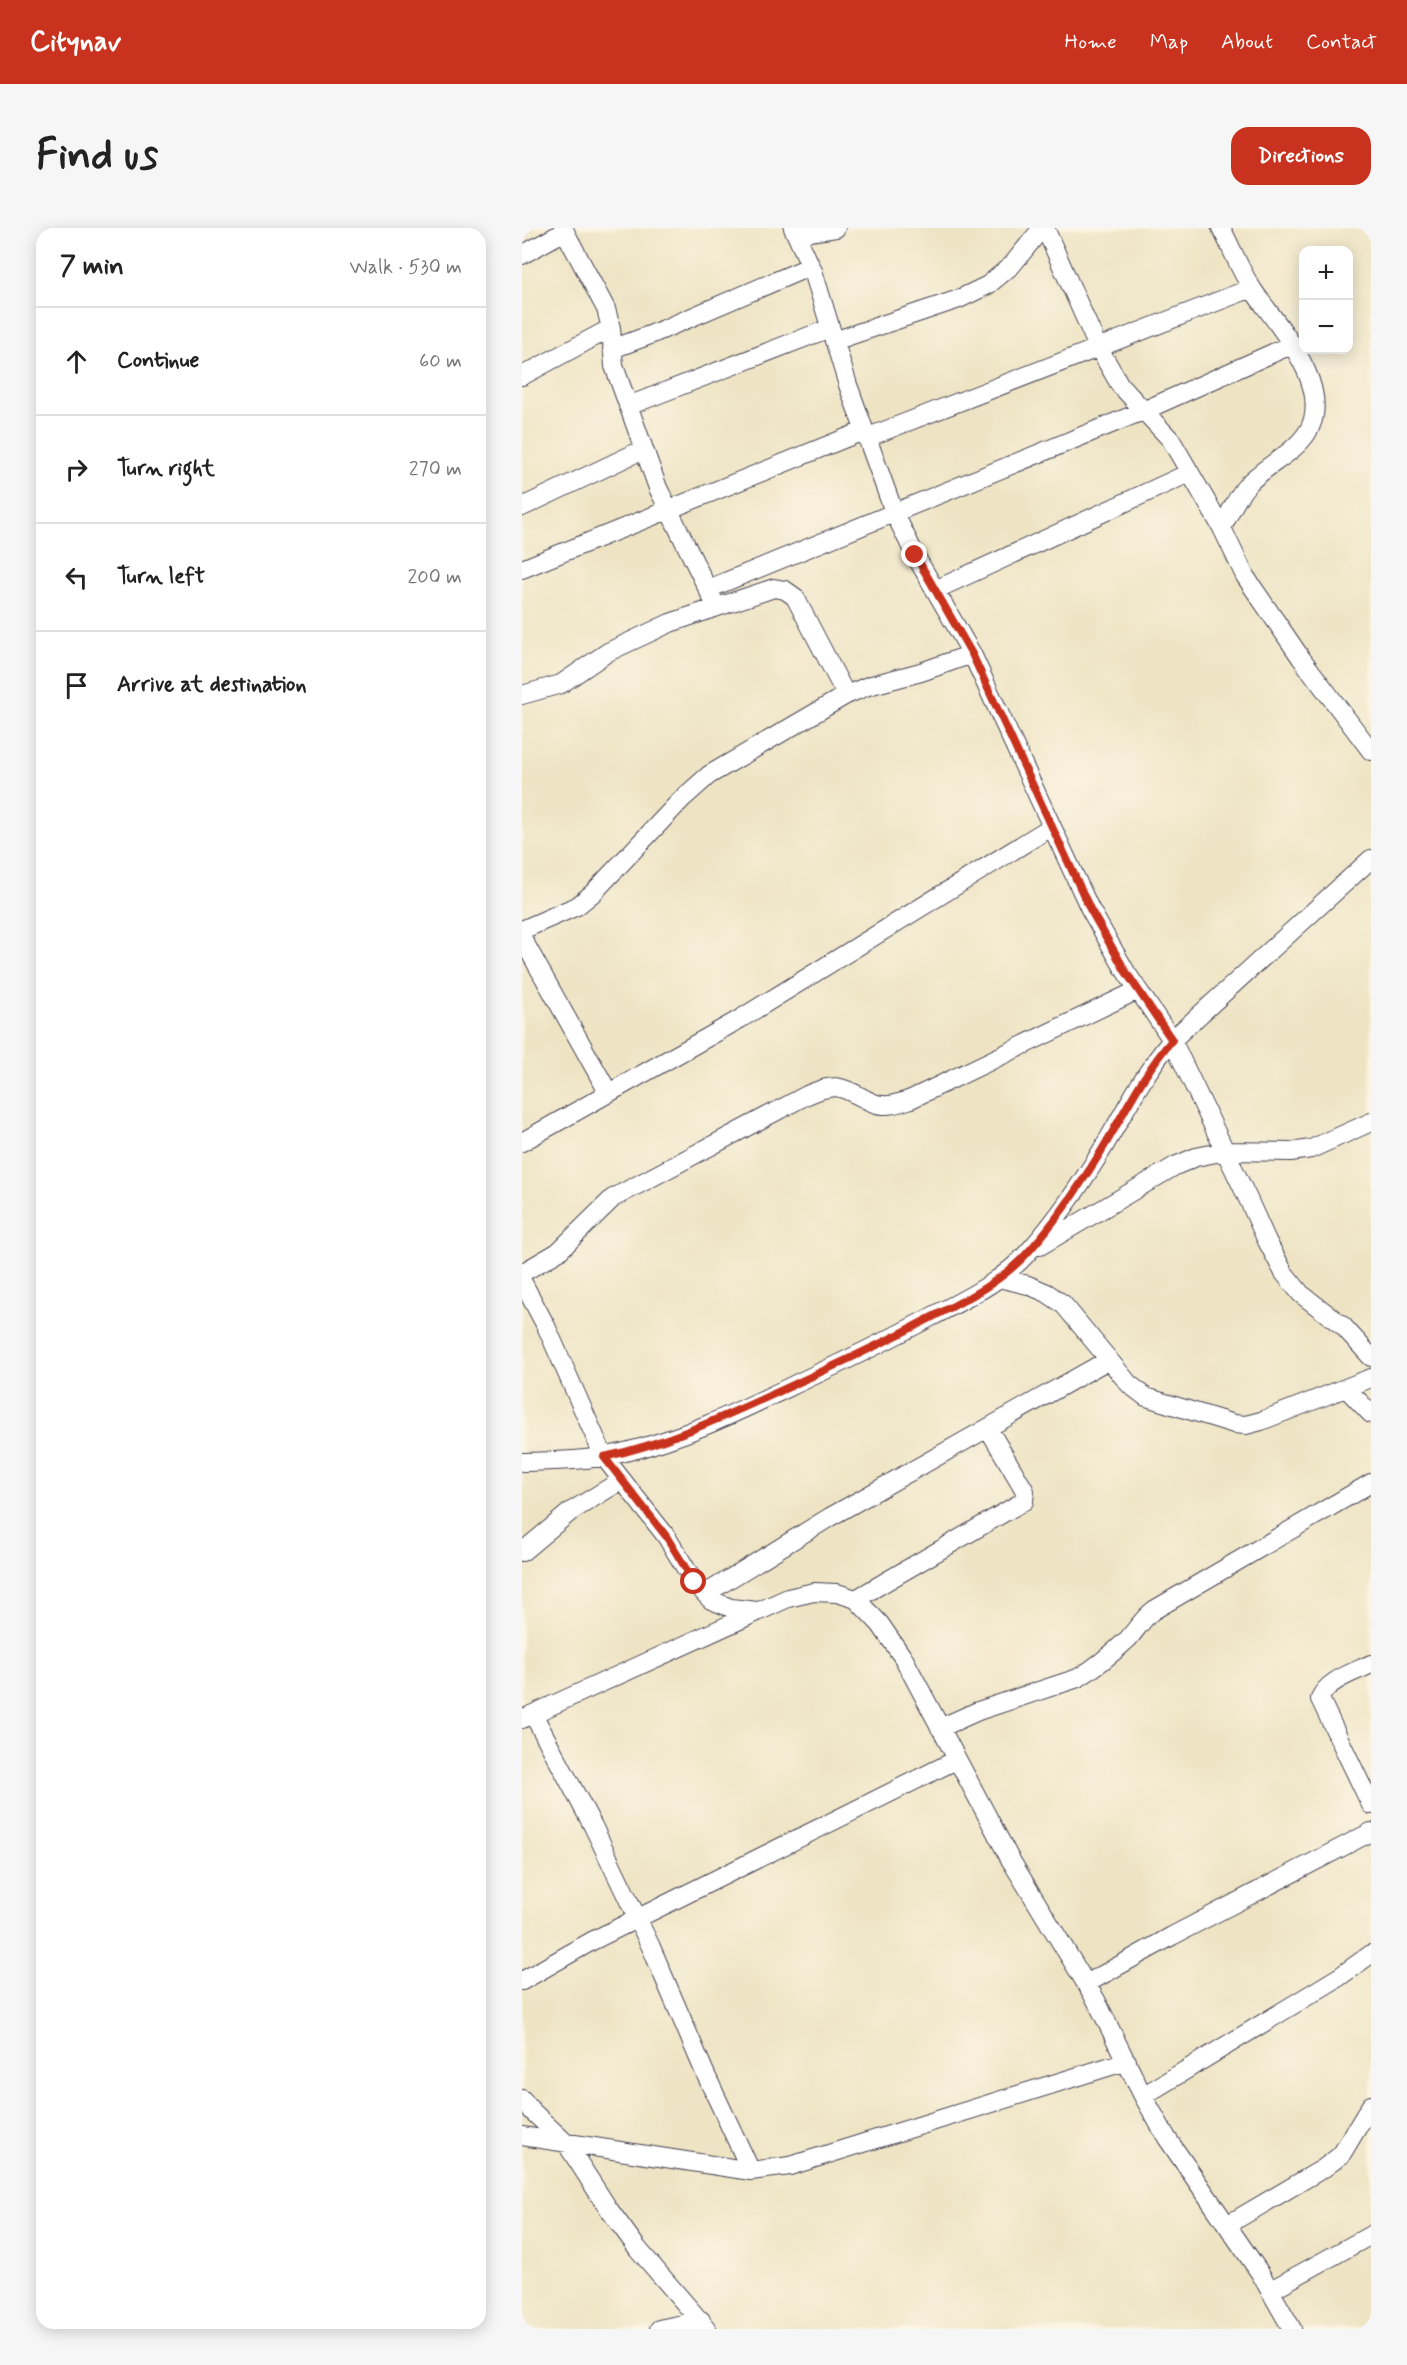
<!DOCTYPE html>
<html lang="en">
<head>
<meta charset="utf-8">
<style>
	body { margin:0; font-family:Mynerve,sans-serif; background:#f6f6f6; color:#222 }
	.controls { position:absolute; right:18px; top:18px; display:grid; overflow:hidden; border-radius:12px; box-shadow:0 3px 15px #0003 }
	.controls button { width:54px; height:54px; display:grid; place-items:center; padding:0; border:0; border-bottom:2px solid #e0e0e0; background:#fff; color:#222; font:30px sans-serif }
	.stop { position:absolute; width:18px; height:18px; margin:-14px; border:4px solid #c8321e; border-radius:50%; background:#fff }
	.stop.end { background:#c8321e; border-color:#fff; box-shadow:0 2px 6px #0008 }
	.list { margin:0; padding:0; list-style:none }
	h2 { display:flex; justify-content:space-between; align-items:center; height:78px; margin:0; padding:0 24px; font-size:26px }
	h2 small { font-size:20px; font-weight:400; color:#767676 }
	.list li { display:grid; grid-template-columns:39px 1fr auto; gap:18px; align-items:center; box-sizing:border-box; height:108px; padding:0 24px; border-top:2px solid #e0e0e0 }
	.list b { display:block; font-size:22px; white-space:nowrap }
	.list em { font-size:20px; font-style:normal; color:#767676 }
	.icon { flex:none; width:33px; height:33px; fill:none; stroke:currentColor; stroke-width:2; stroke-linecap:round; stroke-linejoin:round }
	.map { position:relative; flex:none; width:849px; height:2101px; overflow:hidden; border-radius:18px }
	header { display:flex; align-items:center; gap:36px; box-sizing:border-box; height:84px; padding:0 30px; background:#c8321e; color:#fff }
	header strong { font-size:28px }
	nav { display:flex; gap:33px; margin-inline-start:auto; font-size:21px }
	.intro { display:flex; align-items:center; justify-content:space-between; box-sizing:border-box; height:144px; padding:0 36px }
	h1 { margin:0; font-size:42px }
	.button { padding:15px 27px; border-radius:18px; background:#c8321e; color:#fff; font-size:21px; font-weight:700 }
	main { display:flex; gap:36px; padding:0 36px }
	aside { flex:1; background:#fff; border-radius:18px; box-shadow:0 3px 15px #0003 }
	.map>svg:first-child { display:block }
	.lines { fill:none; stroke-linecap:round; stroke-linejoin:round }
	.minor-casing { stroke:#413f50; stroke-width:20 }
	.minor { stroke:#fff; stroke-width:18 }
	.route { stroke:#c8321e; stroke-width:8 }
</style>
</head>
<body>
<header>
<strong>Citynav</strong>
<nav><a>Home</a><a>Map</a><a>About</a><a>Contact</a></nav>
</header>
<div class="intro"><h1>Find us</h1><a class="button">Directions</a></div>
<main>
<aside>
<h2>7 min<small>Walk · 530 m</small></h2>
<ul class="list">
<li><svg class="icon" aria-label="ahead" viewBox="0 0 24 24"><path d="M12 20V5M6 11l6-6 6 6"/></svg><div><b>Continue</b></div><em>60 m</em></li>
<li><svg class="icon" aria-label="right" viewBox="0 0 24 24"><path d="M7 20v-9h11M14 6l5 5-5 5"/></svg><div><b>Turn right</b></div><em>270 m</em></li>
<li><svg class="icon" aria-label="left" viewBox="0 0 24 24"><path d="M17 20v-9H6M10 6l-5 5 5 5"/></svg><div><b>Turn left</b></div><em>200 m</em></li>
<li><svg class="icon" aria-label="arrive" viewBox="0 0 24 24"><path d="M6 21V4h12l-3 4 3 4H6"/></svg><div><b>Arrive at destination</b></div></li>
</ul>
</aside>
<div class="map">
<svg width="849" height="2101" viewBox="0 0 849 2101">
	<rect width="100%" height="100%" fill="#fcf5e5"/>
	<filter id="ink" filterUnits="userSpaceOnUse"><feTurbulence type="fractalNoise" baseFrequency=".0167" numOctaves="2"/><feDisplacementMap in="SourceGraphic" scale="12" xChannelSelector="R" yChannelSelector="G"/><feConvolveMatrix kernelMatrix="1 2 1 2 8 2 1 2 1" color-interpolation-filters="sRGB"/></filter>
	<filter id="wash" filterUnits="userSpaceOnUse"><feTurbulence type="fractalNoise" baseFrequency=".008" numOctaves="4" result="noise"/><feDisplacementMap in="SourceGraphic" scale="24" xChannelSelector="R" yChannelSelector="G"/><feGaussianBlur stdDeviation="1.35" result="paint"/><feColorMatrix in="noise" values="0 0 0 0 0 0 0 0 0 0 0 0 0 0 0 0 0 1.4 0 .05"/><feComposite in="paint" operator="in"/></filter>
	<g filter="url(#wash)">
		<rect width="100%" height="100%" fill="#eee4c4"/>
	</g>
	<g filter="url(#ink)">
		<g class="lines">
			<g class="minor-casing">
				<path id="minor" d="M 41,0 L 84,81 L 89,100 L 92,138 L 136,260 L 194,378
					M 271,0 L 291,43 L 326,157 L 372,284 L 393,327 L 450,426 L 568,681 L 604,744 L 650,812 L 727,973 L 745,1013 L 762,1045 L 779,1066 L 821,1098 L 849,1129
					M 523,0 L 575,117 L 598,157 L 649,212 L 700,300 L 723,348 L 779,430 L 849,523
					M 699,0 C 710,20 718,43 731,62 C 754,96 814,160 785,205 C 771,226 743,238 726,256 C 714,269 708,285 700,300
					M 274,6 L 314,0
					M 0,27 L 43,3
					M 312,113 L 437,71 L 466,57 L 490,37 L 520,0
					M 90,121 L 128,107 L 289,38
					M 0,148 L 89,100
					M 106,178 L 308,100
					M 344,210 L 730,60
					M 0,279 L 122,221
					M 0,341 L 341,203
					M 186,361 L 621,183 L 771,116
					M 413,362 L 667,245
					M 0,467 L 39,456 L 86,424 L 148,395 L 252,360 L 263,362 L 273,369 L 324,467
					M 0,702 L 55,678 L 71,665 L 160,571 L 187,547 L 324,467 L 346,458 L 399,444 L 450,426
					M 0,710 L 86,864
					M 0,914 L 218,791 L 529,599
					M 518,1018 L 653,938 L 674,929 L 704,923 L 769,924 L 789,921 L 849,894
					M 0,1045 L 36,1024 L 91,970 L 285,867 C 312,855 317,857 343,871 C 349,874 354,877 361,877 C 370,878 380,874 389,871 L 616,762
					M 477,1050 L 506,1057 L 525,1065 L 541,1076 L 607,1156 L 624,1169 L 712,1196 L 724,1197 L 739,1193 L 849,1150
					M 0,1053 L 24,1098 L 82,1229 L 144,1308 L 172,1354 L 189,1372 L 209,1380 L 235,1383
					M 824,1160 L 849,1186
					M 0,1234 C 33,1233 67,1233 99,1225 C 169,1209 233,1175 297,1145 C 336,1127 373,1108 411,1088 C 445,1070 483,1052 508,1022 C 533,994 555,962 575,930 C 600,890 619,848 650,812 L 849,631
					M 0,1324 L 48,1284 L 100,1252
					M 183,1366 L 308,1289 L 586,1132
					M 334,1371 L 502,1273 L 503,1263 L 466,1200
					M 849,1436 C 833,1444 803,1453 798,1471 L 849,1577
					M 11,1486 L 71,1598 L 129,1719 L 183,1845 L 229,1943
					M 0,1491 L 266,1370 L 292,1364 L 315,1365 L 334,1371 L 358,1396 L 382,1431 L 488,1631 L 574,1772 L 621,1868 L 645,1910 L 738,2045 L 770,2101
					M 418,1500 L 456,1483 L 556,1450 C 574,1439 591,1425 606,1411 C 615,1401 621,1390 632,1382 L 849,1255
					M 0,1753 L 70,1713 L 434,1532
					M 564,1756 L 650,1708 L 849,1604
					M 621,1868 L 817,1749 L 849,1726
					M 0,1871 L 11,1884 L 44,1915 L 86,1980 L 116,2021 L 185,2101
					M 0,1908 L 229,1943 L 268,1938 L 605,1833
					M 705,1997 L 802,1940 L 819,1927 L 849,1877
					M 749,2062 L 849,2007
					M 137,2101 L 179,2092"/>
			</g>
			<use href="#minor" class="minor"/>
		</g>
	</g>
	<g class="lines" filter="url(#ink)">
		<path class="route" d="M 172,1354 L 144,1308 L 82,1229 C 143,1216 199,1190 256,1164 C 301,1143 347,1122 391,1099 C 431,1078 478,1057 508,1022 C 533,994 555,962 575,930 C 600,890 619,848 650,812 L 604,744 L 568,681 L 450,426 L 393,327"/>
	</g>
</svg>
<div class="controls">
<button>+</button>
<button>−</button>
</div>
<div class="stop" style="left:172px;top:1354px"></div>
<div class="stop end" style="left:393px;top:327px"></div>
</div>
</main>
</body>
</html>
